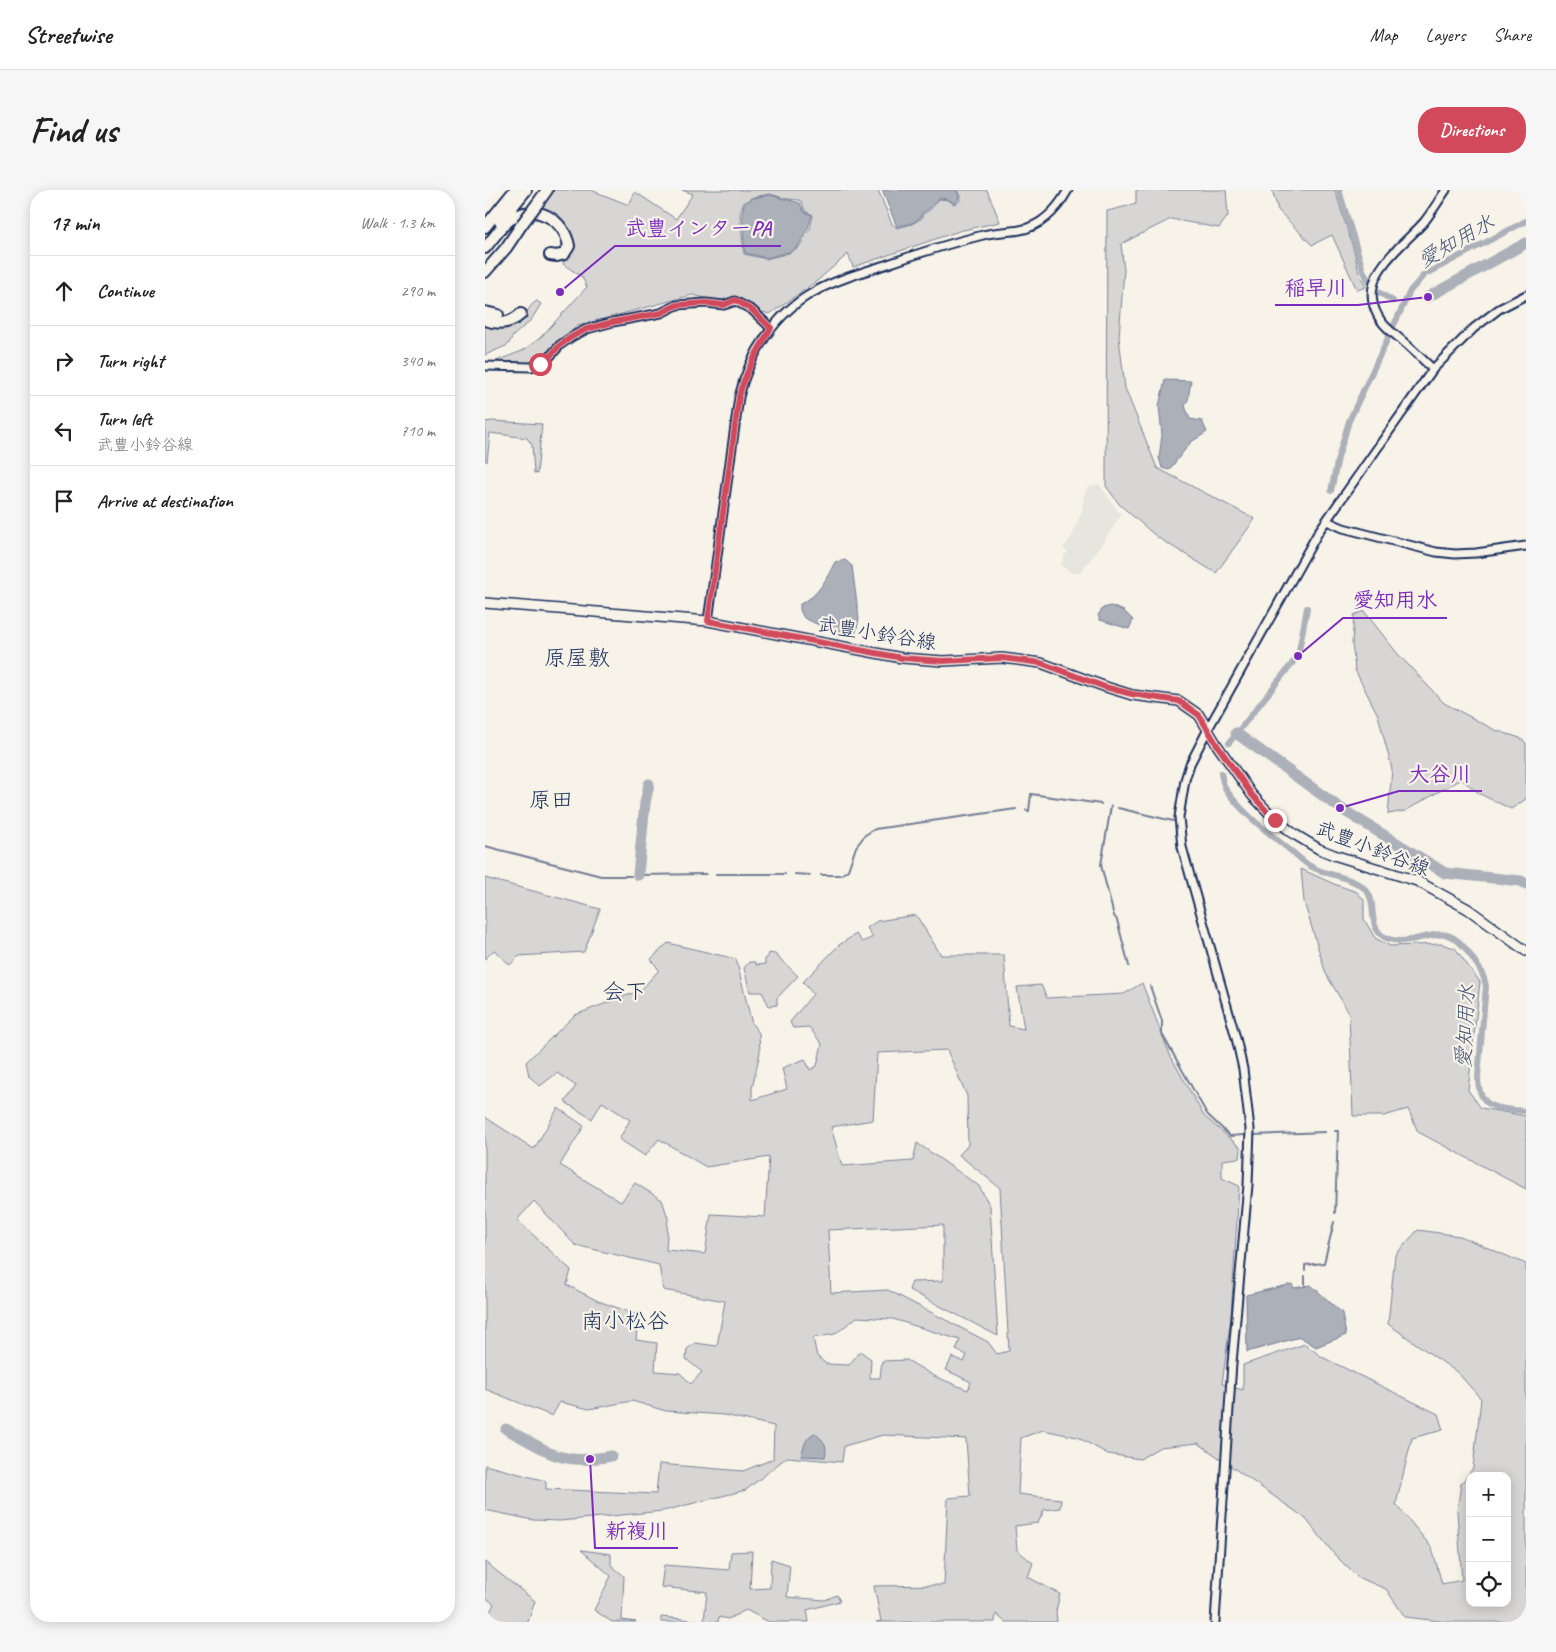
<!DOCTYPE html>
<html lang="en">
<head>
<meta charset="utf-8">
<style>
	body { margin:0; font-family:Caveat,"Klee One",sans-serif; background:#f6f6f6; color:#222 }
	.controls { position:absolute; right:15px; bottom:15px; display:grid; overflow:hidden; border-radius:10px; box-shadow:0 2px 12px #0003 }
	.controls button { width:45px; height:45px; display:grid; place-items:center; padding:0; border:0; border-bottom:1px solid #e0e0e0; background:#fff; color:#222; font:25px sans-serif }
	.stop { position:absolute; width:15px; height:15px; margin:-11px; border:4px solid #d1495b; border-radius:50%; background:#fff }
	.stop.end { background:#d1495b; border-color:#fff; box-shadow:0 1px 5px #0008 }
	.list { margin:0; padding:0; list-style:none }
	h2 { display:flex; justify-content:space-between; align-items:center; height:65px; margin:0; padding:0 20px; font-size:21px }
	h2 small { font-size:16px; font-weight:400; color:#767676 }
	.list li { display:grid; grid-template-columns:32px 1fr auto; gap:15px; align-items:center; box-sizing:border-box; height:70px; padding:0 20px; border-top:1px solid #e0e0e0 }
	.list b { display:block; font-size:19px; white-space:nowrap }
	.list p { margin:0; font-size:16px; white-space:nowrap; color:#767676 }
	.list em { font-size:16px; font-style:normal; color:#767676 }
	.icon { flex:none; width:28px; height:28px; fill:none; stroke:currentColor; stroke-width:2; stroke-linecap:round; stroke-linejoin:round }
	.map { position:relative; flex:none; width:1041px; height:1432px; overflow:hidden; border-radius:20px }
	header { display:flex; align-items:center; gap:30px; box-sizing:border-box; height:70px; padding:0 25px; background:#fff; border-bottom:1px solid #e0e0e0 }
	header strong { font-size:24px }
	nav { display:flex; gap:28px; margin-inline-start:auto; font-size:18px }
	.intro { display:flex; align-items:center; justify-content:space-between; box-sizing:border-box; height:120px; padding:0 30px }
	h1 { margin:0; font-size:35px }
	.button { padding:12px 22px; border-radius:20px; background:#d1495b; color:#fff; font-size:18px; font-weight:700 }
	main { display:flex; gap:30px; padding:0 30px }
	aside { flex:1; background:#fff; border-radius:20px; box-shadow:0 2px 12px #0003 }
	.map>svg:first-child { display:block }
	.built { fill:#e6e5de }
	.green { fill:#d7d6d4; stroke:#798299; fill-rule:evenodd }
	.water { fill:#acb0b9; stroke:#727c95 }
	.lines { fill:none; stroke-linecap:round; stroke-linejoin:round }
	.stream { stroke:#727c95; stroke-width:2 }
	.canal { stroke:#acb0b9; stroke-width:6 }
	.river { stroke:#acb0b9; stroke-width:11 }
	.minor-casing { stroke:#1b2f5e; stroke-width:11 }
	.major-casing { stroke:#1b2f5e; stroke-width:12 }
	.highway-casing { stroke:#1b2f5e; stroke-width:14 }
	.minor { stroke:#f7f3e8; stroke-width:7 }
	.major { stroke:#f7f3e8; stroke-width:9 }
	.highway { stroke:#f7f3e8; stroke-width:10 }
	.highway-bridge-casing { stroke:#1b2f5e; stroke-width:14; stroke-linecap:butt }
	.highway-bridge { stroke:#f7f3e8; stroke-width:10 }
	.route { stroke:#d1495b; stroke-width:6 }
	.labels { text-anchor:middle; stroke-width:4.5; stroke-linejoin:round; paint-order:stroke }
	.street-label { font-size:20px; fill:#1b2f5e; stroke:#f7f3e8 }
	.water-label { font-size:21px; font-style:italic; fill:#465679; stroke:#f7f3e8 }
	.quarter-label { font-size:22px; fill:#1b2f5e; stroke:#f7f3e8 }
	.leader { fill:none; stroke:#7b2cbf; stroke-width:2 }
	.callout-dot { fill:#7b2cbf; stroke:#f7f3e8; stroke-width:2 }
	.callout-label { font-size:21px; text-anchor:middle; font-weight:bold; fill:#7b2cbf; stroke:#f7f3e8; stroke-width:4.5; stroke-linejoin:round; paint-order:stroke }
</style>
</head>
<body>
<header>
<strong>Streetwise</strong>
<nav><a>Map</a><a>Layers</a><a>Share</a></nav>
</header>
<div class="intro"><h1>Find us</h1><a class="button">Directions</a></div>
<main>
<aside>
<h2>17 min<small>Walk · 1.3 km</small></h2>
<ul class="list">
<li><svg class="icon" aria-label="ahead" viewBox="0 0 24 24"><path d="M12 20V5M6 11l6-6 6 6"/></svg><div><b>Continue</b></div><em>290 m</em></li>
<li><svg class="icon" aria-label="right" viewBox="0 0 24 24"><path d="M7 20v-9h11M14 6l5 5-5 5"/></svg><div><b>Turn right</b></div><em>340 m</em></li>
<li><svg class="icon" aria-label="left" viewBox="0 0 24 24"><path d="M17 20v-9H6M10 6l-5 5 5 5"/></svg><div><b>Turn left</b><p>武豊小鈴谷線</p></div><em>710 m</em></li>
<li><svg class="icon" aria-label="arrive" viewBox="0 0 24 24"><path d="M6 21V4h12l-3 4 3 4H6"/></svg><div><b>Arrive at destination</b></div></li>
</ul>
</aside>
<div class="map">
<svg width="1041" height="1432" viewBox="0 0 1041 1432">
	<rect width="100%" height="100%" fill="#f7f3e8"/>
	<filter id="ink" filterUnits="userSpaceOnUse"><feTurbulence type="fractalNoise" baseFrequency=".02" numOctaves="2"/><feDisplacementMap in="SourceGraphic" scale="10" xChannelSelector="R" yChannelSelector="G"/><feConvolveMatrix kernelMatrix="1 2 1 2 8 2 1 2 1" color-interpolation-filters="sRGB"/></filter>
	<g filter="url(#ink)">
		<path class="built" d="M 614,294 L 636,325 L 610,364 L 594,383 L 587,383 L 576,375 L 579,366 L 583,362 L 578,358 L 586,348 L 597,321 L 599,305 L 603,297 Z"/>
		<path class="green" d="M 68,0 L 106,0 L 144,15 L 150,2 L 191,29 L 208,4 L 197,0 L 393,0 L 407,34 L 412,38 L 427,34 L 437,28 L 437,25 L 446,19 L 454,9 L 463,10 L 469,14 L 475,11 L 475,6 L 472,0 L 502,0 L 515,32 L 474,41 L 368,77 L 363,64 L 332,91 L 285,124 L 238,112 L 207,105 L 92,136 L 59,168 L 44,175 L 6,173 L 37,161 L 55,148 L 102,97 L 97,87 L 78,74 L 86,61 L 84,45 L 55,18 ZM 285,4 L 302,9 L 314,10 L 317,12 L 320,21 L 328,25 L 325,39 L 314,57 L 304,63 L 281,69 L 259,64 L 255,25 L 258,13 L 268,7 Z
			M 651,0 L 741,0 L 743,26 L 734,38 L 686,29 L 636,54 L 639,80 L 634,147 L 640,198 L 672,278 L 770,329 L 731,383 L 672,347 L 634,314 L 621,296 L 622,21 L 651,14 Z
			M 787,0 L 850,0 L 869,61 L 874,83 L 881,97 L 872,100 L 847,45 L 827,55 L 793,20 Z
			M 52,111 L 56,114 L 46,130 L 28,146 L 23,155 L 0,165 L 0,135 C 12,140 26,138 36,130 C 42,124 44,115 52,111 Z
			M 7,231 L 57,234 L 52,284 L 49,283 L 47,255 L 42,248 L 5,243 L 2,272 L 0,270 L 0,232 Z
			M 879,421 L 912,463 L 959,513 L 1010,540 L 1035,548 L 1041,553 L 1041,609 L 1026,619 L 995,604 L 976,589 L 920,621 L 903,624 L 907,579 L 893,525 L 870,480 L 867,453 L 869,425 Z
			M 816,679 L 849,694 L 872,702 L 879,710 L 879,729 L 890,748 L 905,756 L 956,754 L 970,758 L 995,792 L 983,900 L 996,918 L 1041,926 L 1041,999 L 933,942 L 923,919 L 899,926 L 868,926 L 864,823 L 841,784 L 819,712 Z
			M 0,688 L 115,719 L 99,762 L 34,766 L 25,775 L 9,760 L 0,769 Z
			M 431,725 L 456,765 L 519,765 L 524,836 L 539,839 L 532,797 L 556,795 L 562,808 L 639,804 L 657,793 L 685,865 L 719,926 L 756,958 L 755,968 L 737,970 L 737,988 L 754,996 L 746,1127 L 737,1194 L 758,1200 L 758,1175 L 820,1154 L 837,1167 L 953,1224 L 958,1240 L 927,1248 L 911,1314 L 947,1358 L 957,1394 L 977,1390 L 972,1321 L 976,1294 L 988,1278 L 996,1209 L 973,1183 L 903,1134 L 910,1065 L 933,1040 L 975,1046 L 1041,1074 L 1041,1432 L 963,1432 L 920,1427 L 901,1399 L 872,1387 L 850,1365 L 820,1328 L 713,1253 L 675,1257 L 655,1269 L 623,1264 L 592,1247 L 558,1240 L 536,1248 L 533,1304 L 576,1309 L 575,1318 L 559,1320 L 553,1333 L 530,1336 L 532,1360 L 548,1373 L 543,1387 L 575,1404 L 571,1421 L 572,1432 L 520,1432 L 511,1424 L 510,1432 L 391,1432 L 396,1431 L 389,1396 L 459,1395 L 463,1308 L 485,1306 L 481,1249 L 398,1245 L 359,1256 L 357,1272 L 302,1267 L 261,1300 L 178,1321 L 75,1331 L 48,1330 L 0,1320 L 0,1275 L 61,1291 L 61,1299 L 171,1304 L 174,1274 L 258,1281 L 288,1269 L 289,1236 L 239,1225 L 181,1221 L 147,1211 L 104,1219 L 75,1212 L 67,1226 L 0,1199 L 0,927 L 49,959 L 73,918 L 99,936 L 75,975 L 136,1012 L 150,993 L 177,1010 L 183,1028 L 181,1060 L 220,1064 L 226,1024 L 280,1027 L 284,967 L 221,977 L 174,949 L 160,966 L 134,949 L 145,930 L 117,912 L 107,929 L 80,912 L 91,896 L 72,883 L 55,896 L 44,886 L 41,872 L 90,825 L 156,800 L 174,780 L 166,769 L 183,753 L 251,769 L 267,834 L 274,843 L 275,862 L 267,899 L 267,910 L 302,899 L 297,878 L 320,869 L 325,880 L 332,876 L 337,854 L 324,837 L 308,838 L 305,832 L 328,804 L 318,792 L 354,755 L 371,744 L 377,752 L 388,747 L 382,738 L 392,731 ZM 462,860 L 482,906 L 483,955 L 474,965 L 515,998 L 524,1161 L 512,1164 L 503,1152 L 403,1100 L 346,1103 L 343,1040 L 458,1035 L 458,1091 L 427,1092 L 424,1100 L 513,1146 L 505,1016 L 494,996 L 432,953 L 428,971 L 357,976 L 346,937 L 388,930 L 392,863 ZM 49,1011 L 90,1055 L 174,1075 L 178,1100 L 240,1111 L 232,1156 L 210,1153 L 202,1159 L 201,1169 L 217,1182 L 206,1194 L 195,1183 L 170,1181 L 172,1153 L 151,1150 L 153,1125 L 113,1111 L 82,1095 L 86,1080 L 32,1030 ZM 372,1127 L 408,1129 L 475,1150 L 471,1160 L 482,1165 L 479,1172 L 467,1167 L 461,1180 L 486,1192 L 483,1200 L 449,1186 L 422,1170 L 397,1171 L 395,1188 L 385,1188 L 386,1169 L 375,1161 L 364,1175 L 341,1174 L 332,1166 L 328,1148 L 350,1144 ZM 985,1286 L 1022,1286 L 1022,1413 L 985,1413 Z
			M 284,763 L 290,764 L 313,786 L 292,808 L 292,815 L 284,816 L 277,802 L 265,802 L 259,778 L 264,772 L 270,772 L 271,775 L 280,774 L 280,769 L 283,767 Z
			M 96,1360 L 126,1364 L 126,1375 L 139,1386 L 137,1430 L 151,1432 L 127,1432 L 109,1420 L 126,1386 Z
			M 267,1361 L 265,1399 L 285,1398 L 286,1369 L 305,1375 L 302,1407 L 340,1410 L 352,1405 L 355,1411 L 322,1420 L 324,1432 L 284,1432 L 261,1420 L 243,1429 L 234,1427 L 233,1432 L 176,1432 L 176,1427 L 219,1431 L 222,1402 L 176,1397 L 179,1375 L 244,1380 L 246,1362 Z
			M 0,1372 L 50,1411 L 43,1432 L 12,1432 L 4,1424 L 9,1414 L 0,1407 Z"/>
		<path class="water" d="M 397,0 L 471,0 L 474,6 L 473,10 L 469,13 L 463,9 L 454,8 L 445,18 L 436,24 L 436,27 L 427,33 L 412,37 Z
			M 285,5 L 315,13 L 319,22 L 327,25 L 323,38 L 313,56 L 304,62 L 281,68 L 260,63 L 257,25 L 259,14 L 268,8 Z
			M 680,190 L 706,191 L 703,210 L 700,216 L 705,229 L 717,231 L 722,242 L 706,252 L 684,280 L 677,278 L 674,268 L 677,245 L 674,216 Z
			M 360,370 L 367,376 L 374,429 L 371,442 C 354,446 334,435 319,428 L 315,420 L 315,414 C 334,406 341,389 350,372 Z
			M 626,416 L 639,421 L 648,430 L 644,439 L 615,430 L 613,425 L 618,418 Z
			M 807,1094 L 809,1098 L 826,1095 L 857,1123 L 861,1145 L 831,1157 L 815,1147 L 762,1162 L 761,1105 Z
			M 330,1243 C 339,1252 343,1254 340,1267 L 316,1266 C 319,1257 320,1247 330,1243 Z"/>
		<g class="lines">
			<path class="stream" d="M 626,616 L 616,675 L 629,726 L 632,730 L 644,776
				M 633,618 L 688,631
				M 541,620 L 544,621 L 546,604 L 616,614
				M 0,656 L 116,686 L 146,686
				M 231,684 L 300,684
				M 310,684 L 325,685
				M 153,685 L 221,684
				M 336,685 L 356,685 L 363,680 L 371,657 L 380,645 L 390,639 L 531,619
				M 665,796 L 677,831 L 677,844 L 722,924 L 745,946 L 759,945
				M 770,945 L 840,942
				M 850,1023 L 853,941 L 850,941
				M 820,1080 L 820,1075 L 839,1073 L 849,1032
				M 820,1086 L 820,1096"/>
			<path class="canal" d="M 854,0 L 878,80 L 885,94
				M 892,101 L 908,111
				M 846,301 L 853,268 L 864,231 L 925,101 L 939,85 L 1041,31
				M 744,553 L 813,466 L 822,418
				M 736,583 C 737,589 738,596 742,601 C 758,624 784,643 806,661 C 813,666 819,673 827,677 C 843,686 866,686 880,699 C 894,712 880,737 901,748 C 906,750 911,751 916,751 C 949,749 962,730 986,766 C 993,776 999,784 1001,796 L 993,886 C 993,920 1012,918 1040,921"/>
			<path class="river" d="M 943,107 L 1041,53
				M 751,543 L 855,618 L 960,683 L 1036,691 L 1041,694
				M 153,685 L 160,613 L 164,594
				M 21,1239 L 60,1260
				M 65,1263 C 86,1272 104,1270 126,1266"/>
			<g class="minor-casing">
				<path id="minor" d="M 0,176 L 46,177 L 60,172 L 75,155 L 88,146 L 102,139 L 128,132 L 176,123 L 192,115 L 221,113 L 239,115 L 250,111 L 267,120 L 286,138
					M 948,179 C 937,169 926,158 914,148 C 906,141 898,136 893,126 C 871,86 916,58 939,32 C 947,22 954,10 961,0
					M 842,331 L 858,338 L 951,362 L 970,364 L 991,363 L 1041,356
					M 223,431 L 254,207 C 264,165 290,123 329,102 C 352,89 379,82 403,74 C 434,63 466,53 498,45 C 510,42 523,42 535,40 C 557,36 573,18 583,0
					M 730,1432 L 747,1173 L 763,995 L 765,939 L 758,879 L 751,848 L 697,657 L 694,627 L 700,590 L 705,574 L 723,539 L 834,341 L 948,179 L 989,138 L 1014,119 L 1041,105"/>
			</g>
			<g class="major-casing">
				<path id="major" d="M 0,413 L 223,431 L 417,468 L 458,471 L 517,468 L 556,473 L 621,497 L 647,505 L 694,511 L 714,525 L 732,555 L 767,605 L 790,629 L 809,644 L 834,659 L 849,665 L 932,691 L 983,719 L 1041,761"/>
			</g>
			<g class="highway-casing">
				<path id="highway" d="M 52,14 L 62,0
					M 15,32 L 41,0
					M 0,37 L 30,0
					M 0,58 C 8,49 16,36 26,29 C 50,12 79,29 84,56 L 79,64 L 72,66 L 65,65
					M 0,82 L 21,58 L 37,34
					M 0,122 L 13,125
					M 0,130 C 14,135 25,134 36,124"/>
			</g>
			<use href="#minor" class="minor"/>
			<use href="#major" class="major"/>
			<use href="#highway" class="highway"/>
			<g class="highway-bridge-casing">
				<path id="highway-bridge" d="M 37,34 L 52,14"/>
			</g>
			<use href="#highway-bridge" class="highway-bridge"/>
		</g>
	</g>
	<g class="lines" filter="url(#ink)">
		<path class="route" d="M 55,174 L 60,172 L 75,155 L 88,146 L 102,139 L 128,132 L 176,123 L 192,115 L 221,113 L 239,115 L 250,110 L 267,120 L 286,138 C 273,160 260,182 254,207 L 223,431 L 417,468 L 458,471 L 517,468 L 556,473 L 620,497 L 647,504 L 694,511 L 714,525 L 732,555 L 767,605 L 790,630"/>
	</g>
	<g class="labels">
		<g class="street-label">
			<text transform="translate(392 443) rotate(9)" y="7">武豊小鈴谷線</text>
			<text transform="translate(888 658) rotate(21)" y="7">武豊小鈴谷線</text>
		</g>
		<g class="water-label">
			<text transform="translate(971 51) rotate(-30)" y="7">愛知用水</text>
			<text transform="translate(980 836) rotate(-87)" y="7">愛知用水</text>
		</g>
		<g class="quarter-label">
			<text x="92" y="475">原屋敷</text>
			<text x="66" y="617">原田</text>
			<text x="140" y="809">会下</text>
			<text x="140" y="1138">南小松谷</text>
		</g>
	</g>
	<path class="leader" d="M75 102L130 56H296M943 107L873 115H790M813 466L858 428H962M855 618L914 601H997M105 1269L110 1358H193"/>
	<g class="callout-dot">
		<circle cx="75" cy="102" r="5"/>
		<circle cx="943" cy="107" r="5"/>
		<circle cx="813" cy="466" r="5"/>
		<circle cx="855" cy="618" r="5"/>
		<circle cx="105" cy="1269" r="5"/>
	</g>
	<g class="callout-label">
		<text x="213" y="45">武豊インターPA</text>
		<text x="831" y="105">稲早川</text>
		<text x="910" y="417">愛知用水</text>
		<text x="955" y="591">大谷川</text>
		<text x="152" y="1348">新複川</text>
	</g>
</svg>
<div class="controls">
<button>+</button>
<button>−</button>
<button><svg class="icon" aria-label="locate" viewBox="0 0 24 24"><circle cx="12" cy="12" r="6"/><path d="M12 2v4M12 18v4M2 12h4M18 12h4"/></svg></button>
</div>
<div class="stop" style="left:55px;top:174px"></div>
<div class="stop end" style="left:790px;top:630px"></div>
</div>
</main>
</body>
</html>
